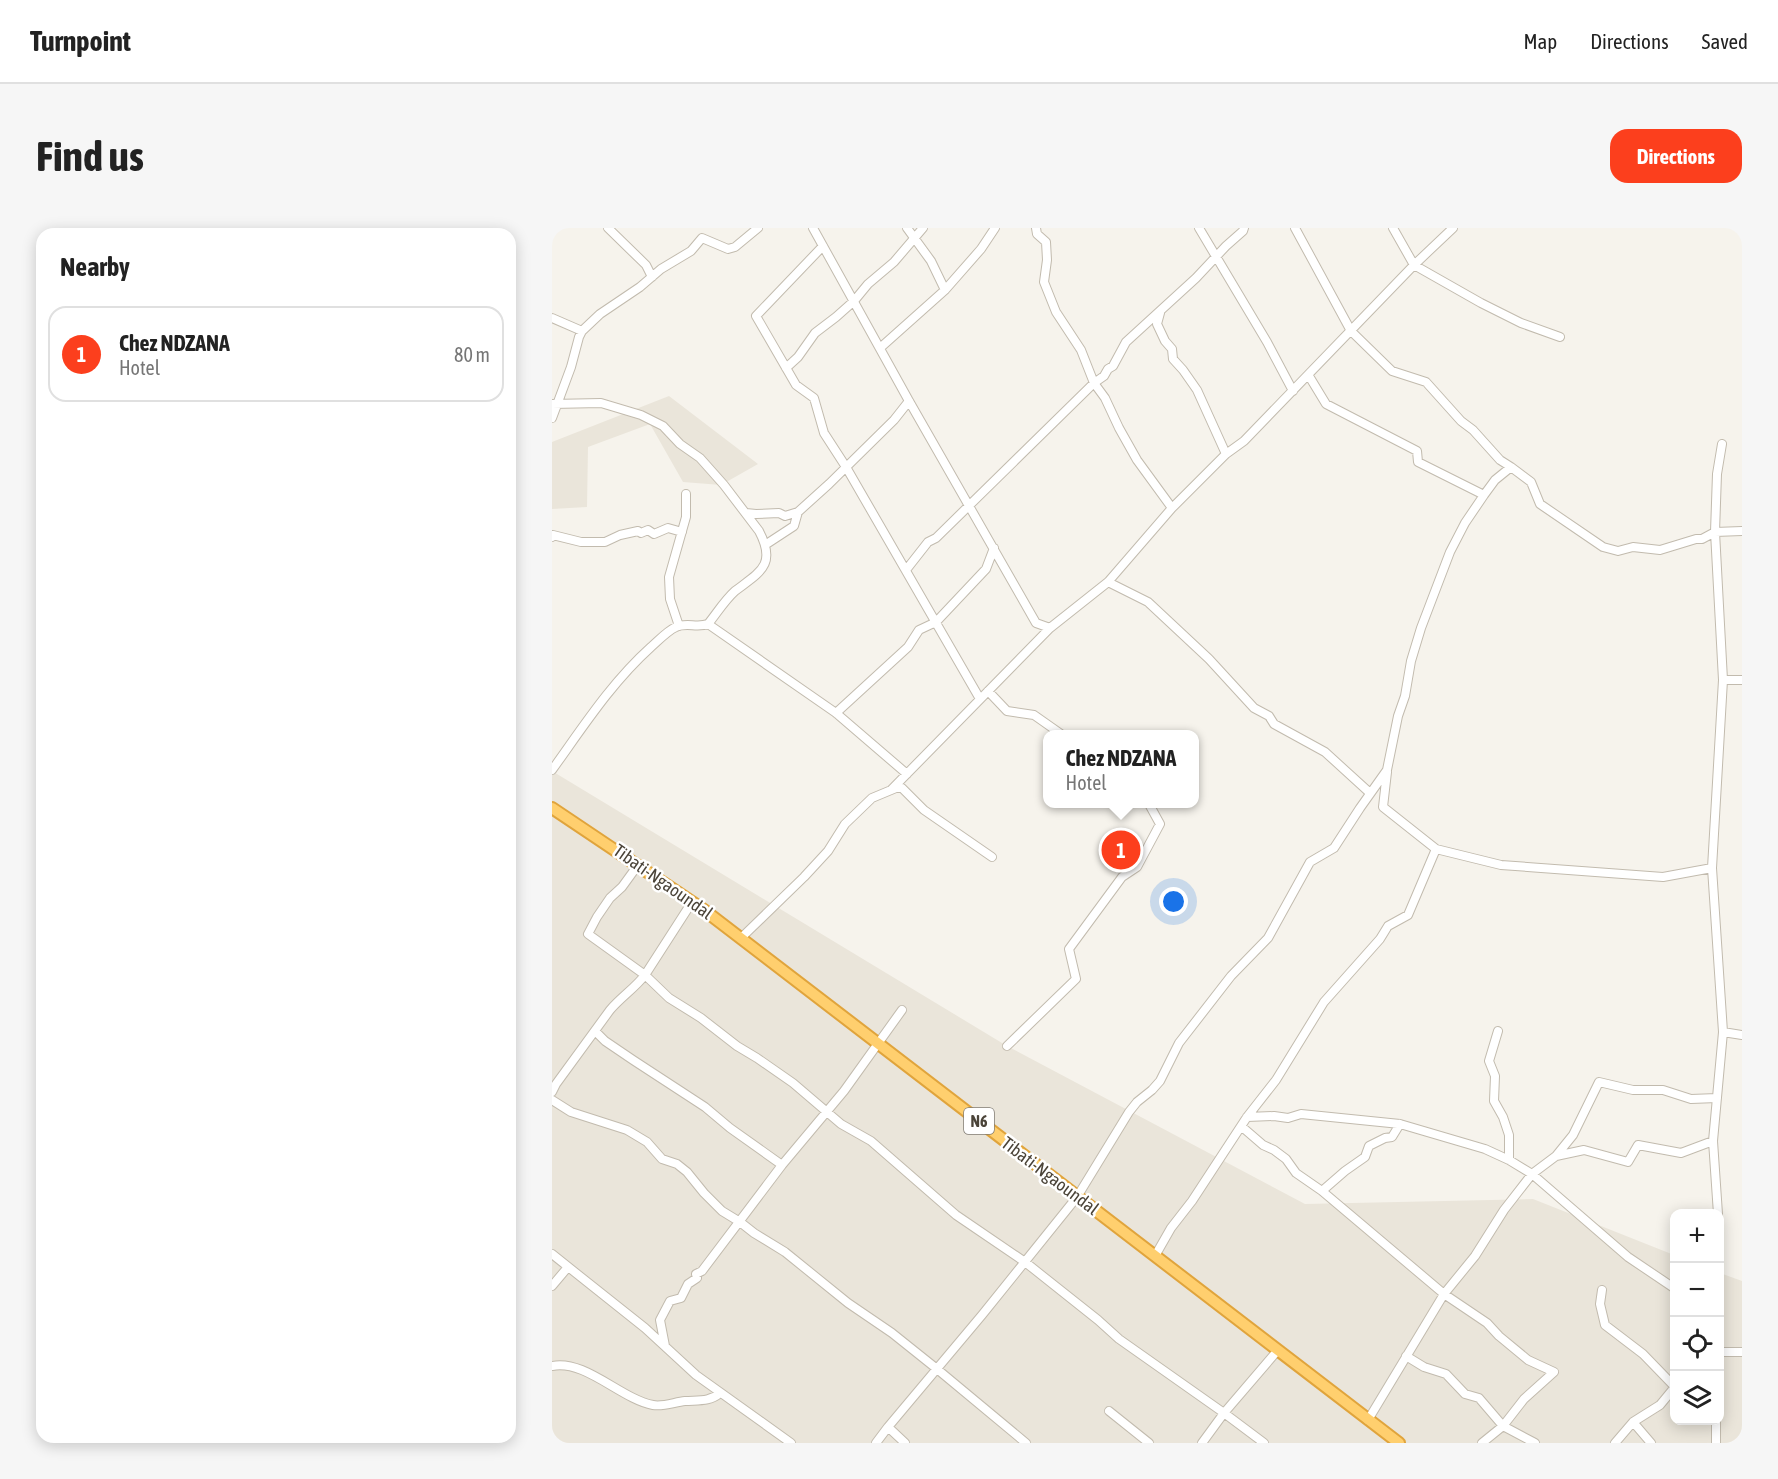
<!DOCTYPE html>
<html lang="en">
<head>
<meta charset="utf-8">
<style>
	body { margin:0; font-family:"Asap Condensed",sans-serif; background:#f6f6f6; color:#222 }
	.controls { position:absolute; right:18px; bottom:18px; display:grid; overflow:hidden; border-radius:12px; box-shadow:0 3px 15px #0003 }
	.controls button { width:54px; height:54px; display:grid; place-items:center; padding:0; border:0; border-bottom:2px solid #e0e0e0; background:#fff; color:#222; font:30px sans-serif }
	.you { position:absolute; left:622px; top:674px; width:21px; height:21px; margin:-15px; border:4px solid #fff; border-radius:50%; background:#1a73e8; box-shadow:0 0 0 9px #1a73e833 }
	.badge { display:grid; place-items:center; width:39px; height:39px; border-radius:50%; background:#fc3f1d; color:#fff; font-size:20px; font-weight:700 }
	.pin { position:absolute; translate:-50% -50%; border:3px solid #fff; box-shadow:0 2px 6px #0006 }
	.popup { position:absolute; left:491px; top:502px; width:156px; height:78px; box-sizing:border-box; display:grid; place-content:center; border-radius:12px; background:#fff; filter:drop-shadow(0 2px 4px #0005); font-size:20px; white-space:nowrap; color:#767676 }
	.popup b { font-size:22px; color:#222 }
	.popup::after { content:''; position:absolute; left:50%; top:100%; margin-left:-12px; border:12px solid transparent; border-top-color:#fff }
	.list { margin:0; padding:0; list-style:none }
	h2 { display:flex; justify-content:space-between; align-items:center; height:78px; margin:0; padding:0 24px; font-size:26px }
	h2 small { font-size:20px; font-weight:400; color:#767676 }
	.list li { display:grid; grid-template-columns:39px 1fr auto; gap:18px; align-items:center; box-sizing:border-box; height:96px; margin:0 12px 12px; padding:0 12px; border:2px solid #e0e0e0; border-radius:18px }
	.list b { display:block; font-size:22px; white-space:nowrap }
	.list p { margin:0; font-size:20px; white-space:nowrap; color:#767676 }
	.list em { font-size:20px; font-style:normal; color:#767676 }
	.icon { flex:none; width:33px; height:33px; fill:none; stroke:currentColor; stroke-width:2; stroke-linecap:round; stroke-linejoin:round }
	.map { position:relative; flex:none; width:1190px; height:1215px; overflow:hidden; border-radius:18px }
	header { display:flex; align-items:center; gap:36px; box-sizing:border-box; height:84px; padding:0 30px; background:#fff; border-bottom:2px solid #e0e0e0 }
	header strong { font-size:28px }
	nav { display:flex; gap:33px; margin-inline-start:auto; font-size:21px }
	.intro { display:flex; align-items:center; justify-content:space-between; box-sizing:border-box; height:144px; padding:0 36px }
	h1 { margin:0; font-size:42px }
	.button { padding:15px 27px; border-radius:18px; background:#fc3f1d; color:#fff; font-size:21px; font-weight:700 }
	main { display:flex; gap:36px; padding:0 36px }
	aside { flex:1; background:#fff; border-radius:18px; box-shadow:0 3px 15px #0003 }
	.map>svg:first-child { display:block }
	.residential { fill:#eae5da }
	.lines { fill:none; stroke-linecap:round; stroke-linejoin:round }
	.minor-casing { stroke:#c2bbae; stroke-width:10 }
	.highway-casing { stroke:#e0a43c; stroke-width:14 }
	.minor { stroke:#fff; stroke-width:8 }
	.highway { stroke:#ffcf6e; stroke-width:10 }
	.labels { text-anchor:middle; stroke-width:5; stroke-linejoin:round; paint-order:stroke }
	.shield { fill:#fff; stroke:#817c74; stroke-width:1.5 }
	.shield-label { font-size:16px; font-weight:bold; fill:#4b4439 }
	.street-label { font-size:18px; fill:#4b4439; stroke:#fff }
</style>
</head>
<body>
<header>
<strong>Turnpoint</strong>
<nav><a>Map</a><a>Directions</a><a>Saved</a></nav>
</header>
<div class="intro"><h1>Find us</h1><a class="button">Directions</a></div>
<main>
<aside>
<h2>Nearby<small></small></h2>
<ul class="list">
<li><span class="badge">1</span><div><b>Chez NDZANA</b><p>Hotel</p></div><em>80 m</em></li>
</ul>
</aside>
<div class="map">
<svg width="1190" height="1215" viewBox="0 0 1190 1215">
	<rect width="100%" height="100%" fill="#f6f3ec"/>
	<path class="residential" d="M 117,168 L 206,236 L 169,257 L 131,254 L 98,196 L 36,219 L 35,279 L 0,281 L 0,214 Z
		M 0,543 L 455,818 L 753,976 L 981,971 L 1122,1027 L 1122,1192 L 1168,1192 L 1168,1045 L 1190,1053 L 1190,1215 L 0,1215 Z"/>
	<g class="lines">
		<g class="minor-casing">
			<path id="minor" d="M 56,0 L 94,37 L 100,49
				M 261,0 L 357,173 L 484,395 L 498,400
				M 355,0 L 379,33 L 393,62
				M 484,0 L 485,6 L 494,14 L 495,32 L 492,54 L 504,84 L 529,122 L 542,155 L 553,170 L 567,200 L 585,232 L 620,280
				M 647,0 L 715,114 L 741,163
				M 743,0 L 799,103 L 840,143 L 874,154 L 909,193 L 921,202 L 948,232 L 959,239
				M 901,0 L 862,37 L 929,75 L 969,95 L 1008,109
				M 271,18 L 204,88 L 244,157 L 262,170 L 272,205 L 294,239 L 428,471
				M 608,85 L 605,96 L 613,113 L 620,121 L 621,131 L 631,142 L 645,162 L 674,226
				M 0,90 L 30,103
				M 328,120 L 393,62 L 429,21 L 443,0
				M 234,140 L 246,129 L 263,105 L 284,89 L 302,73 L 316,56 L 342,34 L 371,0
				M 757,148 L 774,176 L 865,223 L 866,234 L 932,267
				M 0,176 L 49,175 L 89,187 L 111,198 L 128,216 L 148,230 L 172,257 L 207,303 C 225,337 208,344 183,363 C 172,373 165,385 156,396 C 145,400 134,394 124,399 C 115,403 106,413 99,419 C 59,455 31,499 0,542
				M 0,190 L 19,139 L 27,109 L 30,103 L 48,86 L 88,59 L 109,41 L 139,23 L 150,10 L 176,21 L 183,19 L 206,0
				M 194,285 L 204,286 L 227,285 L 233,288 L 246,284 L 277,256 L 342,192 L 357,173
				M 0,309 L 1,307 L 29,314 L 53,314 L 68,307 L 86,303 L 89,305 L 96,302 L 102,306 L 116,300 L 130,304
				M 213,317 L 242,298 L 246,284
				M 354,342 L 376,314 L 384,310 L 542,155 L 552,148 L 556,141 L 561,138 L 574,114 L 644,50 L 674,18 L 691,3 L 692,0
				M 556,354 L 596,374 L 657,431 L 702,480 L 717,488 L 722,496 L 773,524 L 818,565
				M 156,396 L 284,485 L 355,546
				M 127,398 L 118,371 L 117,349 L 134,289 L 134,266
				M 1171,452 L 1190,452
				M 436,463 L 455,483 L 482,487 L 509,506
				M 284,485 L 356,419 L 367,402 L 384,394 L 434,341 L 442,320
				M 835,544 L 831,579 L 884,621 L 949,637 L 1111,649 L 1160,640
				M 339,562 L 498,400 L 556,354 L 620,280 L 674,226 L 692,213 L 862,37 L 841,0
				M 140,674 L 93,747 L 117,770 L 149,790 L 185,818 L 205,830 L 241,855 L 289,896 L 319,913 L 404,987 L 473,1034 L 546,1092 L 567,1111 L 672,1185 L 712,1215
				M 189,710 L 252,649 L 276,623 L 293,596 L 320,570 L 344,560 L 350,560 L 372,582 L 440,629
				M 43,803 L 53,813 L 81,832 L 153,879 L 178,900 L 230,937
				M 946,803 L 937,833 L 943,848 L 942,873 L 951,889 L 957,907 L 957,932
				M 1171,804 L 1190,807
				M 455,818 L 524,751 L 517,721 L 570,649 L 585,639 L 608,596 L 597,576
				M 0,864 L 4,856 L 58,782 C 69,769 83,760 93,747 L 36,706 L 45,689 L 58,670 L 70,659 L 86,637
				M 0,872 L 19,884 L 75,902 L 95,914 L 110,931 L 125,936 L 135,944 L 152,965 L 170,983 L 188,994 L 202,1005 L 233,1024 L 296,1075 L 340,1105 L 385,1141 L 474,1215
				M 695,889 L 722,888 L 736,890 L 749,886 L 848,896 L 933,921 L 957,932 L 980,946 L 1004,928 L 1032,922 L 1076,934 L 1086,917 L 1129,925 L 1161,913
				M 689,898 L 711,917 L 722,922 L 734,931 L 744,945 L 770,963 L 892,1066 L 935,1095 L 947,1108 L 976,1132 L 1002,1144 L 972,1171 L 951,1198 L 930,1215
				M 1004,928 L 1021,907 L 1047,854 L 1081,862 L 1111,862 L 1139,871 L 1165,870
				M 770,963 L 793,943 L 813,929 L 817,918 L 833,910 L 840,909 L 848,896
				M 1166,986 L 1161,913 L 1171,804 L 1160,640 L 1171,452 L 1163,304 L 1165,246 L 1170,216
				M 0,1026 L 93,1100 L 144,1147 L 239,1215
				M 603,1028 L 619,1000 L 640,973 L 695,889 L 724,852 L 772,774 L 828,711 L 836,698 L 856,687 L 884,621
				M 0,1058 L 16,1039
				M 1050,1062 L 1048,1076 L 1053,1097 L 1091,1126 L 1122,1158
				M 113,1118 L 108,1092 L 118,1073 L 129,1070 L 136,1056 L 145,1050 L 144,1046 L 150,1043 L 230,937 L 292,863 L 350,782
				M 1168,1124 L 1190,1124
				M 854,1128 L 872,1139 L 894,1146 L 913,1166 L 927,1170 L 951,1198 L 983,1215
				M 0,1138 C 33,1131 69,1171 101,1177 C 111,1179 123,1174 133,1173 C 146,1172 158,1174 168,1165
				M 557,1183 L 597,1215
				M 816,1192 L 892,1066 L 923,1028 L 952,982 L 980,946 L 1076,1029 L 1122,1060
				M 1164,1192 L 1164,1215
				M 1081,1194 L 1099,1215
				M 336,1199 L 353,1215
				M 324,1215 L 336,1199 L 430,1087 L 525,969 L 577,884 L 585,874 L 600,862 L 608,853 L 627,815 L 679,748 L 716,710 L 758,634 L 782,620 L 808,580 L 835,542 L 846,488 L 853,468 L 859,433 L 869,400 L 898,324 L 913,295 L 932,267 L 943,252 L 959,239 L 979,254 L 988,276 L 1051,319 L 1066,323 L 1081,319 L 1108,322 L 1144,311 L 1150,311 L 1163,304 L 1190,303
				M 650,1215 L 672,1185 L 726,1122
				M 1063,1215 L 1081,1194 L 1108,1177 L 1122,1160"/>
		</g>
		<g class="highway-casing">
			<path id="highway" d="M 0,580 L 152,682 L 847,1215"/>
		</g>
		<use href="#minor" class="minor"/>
		<use href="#highway" class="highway"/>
	</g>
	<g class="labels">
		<rect class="shield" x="412" y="880" width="30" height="26" rx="4.5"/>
		<g class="shield-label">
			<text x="427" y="899">N6</text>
		</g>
		<g class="street-label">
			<text transform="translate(111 654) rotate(35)" y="6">Tibati-Ngaoundal</text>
			<text transform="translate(498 948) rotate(37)" y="6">Tibati-Ngaoundal</text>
		</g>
	</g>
</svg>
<div class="controls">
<button>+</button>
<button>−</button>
<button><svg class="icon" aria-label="locate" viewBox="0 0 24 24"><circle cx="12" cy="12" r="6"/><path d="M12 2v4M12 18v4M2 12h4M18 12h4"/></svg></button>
<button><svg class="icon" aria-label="layers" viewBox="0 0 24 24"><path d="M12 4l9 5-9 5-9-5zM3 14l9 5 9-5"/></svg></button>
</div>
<div class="you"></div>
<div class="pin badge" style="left:569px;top:622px">1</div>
<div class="popup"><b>Chez NDZANA</b>Hotel</div>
</div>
</main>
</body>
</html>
